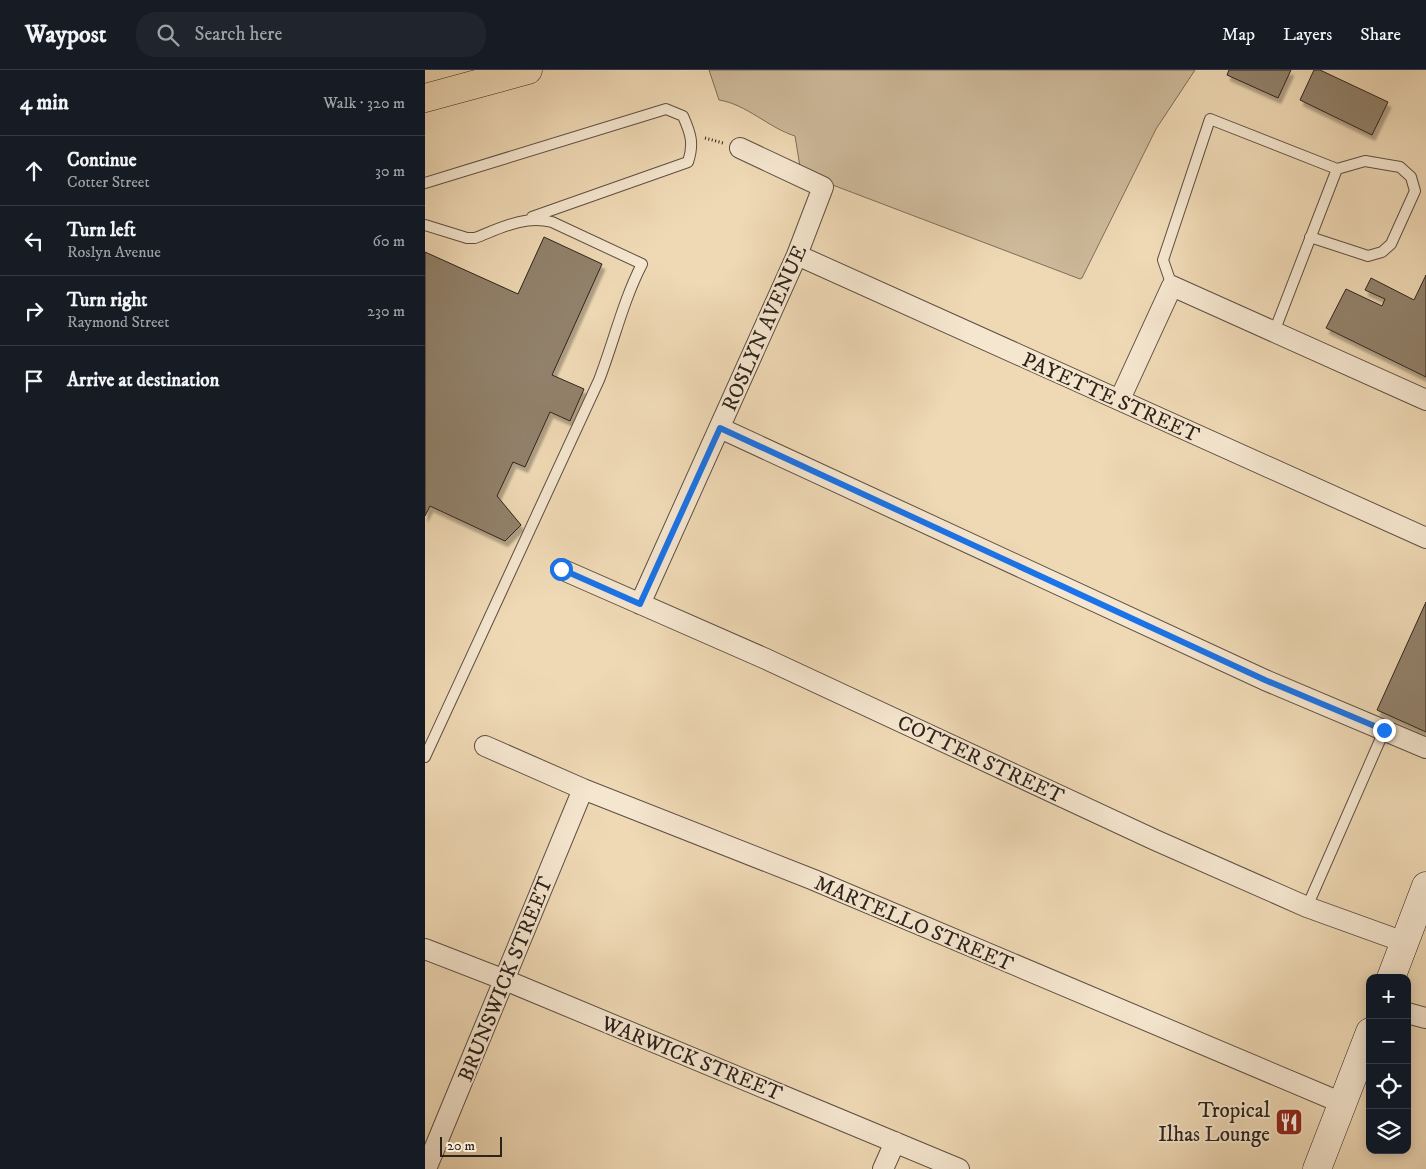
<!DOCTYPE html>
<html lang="en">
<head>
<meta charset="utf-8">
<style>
	body { margin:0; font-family:"IM FELL DW Pica",serif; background:#20242c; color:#f1f3f6 }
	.controls { position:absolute; right:15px; bottom:15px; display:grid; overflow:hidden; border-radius:10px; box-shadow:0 2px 12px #0003 }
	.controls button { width:45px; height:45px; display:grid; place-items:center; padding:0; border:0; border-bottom:1px solid #363941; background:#171b24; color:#f1f3f6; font:25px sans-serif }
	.scale { position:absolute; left:15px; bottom:12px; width:62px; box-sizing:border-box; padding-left:5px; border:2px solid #2d231c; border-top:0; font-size:14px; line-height:18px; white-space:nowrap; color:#2d231c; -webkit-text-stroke:4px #f5e6cf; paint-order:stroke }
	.stop { position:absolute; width:15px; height:15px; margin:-11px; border:4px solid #1a73e8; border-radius:50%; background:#fff }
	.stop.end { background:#1a73e8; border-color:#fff; box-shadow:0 1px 5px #0008 }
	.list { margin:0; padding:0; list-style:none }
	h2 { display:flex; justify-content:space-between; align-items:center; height:65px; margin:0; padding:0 20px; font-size:21px }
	h2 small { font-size:16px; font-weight:400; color:#9ea1a6 }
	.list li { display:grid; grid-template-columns:32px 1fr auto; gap:15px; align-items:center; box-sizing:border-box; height:70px; padding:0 20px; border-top:1px solid #363941 }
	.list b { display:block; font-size:19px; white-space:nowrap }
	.list p { margin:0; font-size:16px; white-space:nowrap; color:#9ea1a6 }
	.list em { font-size:16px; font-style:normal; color:#9ea1a6 }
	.icon { flex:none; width:28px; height:28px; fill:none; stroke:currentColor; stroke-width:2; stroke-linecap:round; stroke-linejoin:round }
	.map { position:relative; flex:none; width:1001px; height:1099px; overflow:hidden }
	header { display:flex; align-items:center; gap:30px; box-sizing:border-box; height:70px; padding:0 25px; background:#171b24; border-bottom:1px solid #363941 }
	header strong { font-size:24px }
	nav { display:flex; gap:28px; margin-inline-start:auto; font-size:18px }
	.search { width:350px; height:45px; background:#20242c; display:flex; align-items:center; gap:12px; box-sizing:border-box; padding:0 18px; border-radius:20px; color:#9ea1a6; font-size:19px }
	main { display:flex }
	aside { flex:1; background:#171b24 }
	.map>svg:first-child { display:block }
	.green { fill:#ceba9b; stroke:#7e6e5c }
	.building { fill:#92826c; stroke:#2d231c; filter:url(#shadow) }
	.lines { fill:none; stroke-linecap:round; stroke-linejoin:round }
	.lane-casing { stroke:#5e5042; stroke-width:12 }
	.street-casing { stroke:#5e5042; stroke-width:22 }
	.secondary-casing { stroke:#2d231c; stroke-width:29 }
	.primary-casing { stroke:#2d231c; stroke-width:29 }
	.path { stroke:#2d231c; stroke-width:3; stroke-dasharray:1 2.5; stroke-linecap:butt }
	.lane { stroke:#f5e6cf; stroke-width:10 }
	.street { stroke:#f5e6cf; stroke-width:20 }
	.secondary { stroke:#f5e6cf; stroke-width:28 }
	.primary { stroke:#efd9b5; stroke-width:28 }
	.route { stroke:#1a73e8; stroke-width:6 }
	.labels { text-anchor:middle; stroke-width:4; stroke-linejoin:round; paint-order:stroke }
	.street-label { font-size:21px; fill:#2d231c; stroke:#f5e6cf }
	.poi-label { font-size:21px; fill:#2d231c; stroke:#f5e6cf; text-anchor:end }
</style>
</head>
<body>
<header>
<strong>Waypost</strong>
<div class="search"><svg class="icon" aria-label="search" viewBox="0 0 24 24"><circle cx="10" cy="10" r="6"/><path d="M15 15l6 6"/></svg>Search here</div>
<nav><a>Map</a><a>Layers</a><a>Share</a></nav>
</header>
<main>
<aside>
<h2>4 min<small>Walk · 320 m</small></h2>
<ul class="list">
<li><svg class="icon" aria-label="ahead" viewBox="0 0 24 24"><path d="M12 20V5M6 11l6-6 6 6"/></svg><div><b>Continue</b><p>Cotter Street</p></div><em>30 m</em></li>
<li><svg class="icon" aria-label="left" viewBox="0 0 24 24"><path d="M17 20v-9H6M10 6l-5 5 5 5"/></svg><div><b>Turn left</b><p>Roslyn Avenue</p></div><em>60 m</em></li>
<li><svg class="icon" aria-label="right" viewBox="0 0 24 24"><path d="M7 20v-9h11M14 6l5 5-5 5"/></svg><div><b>Turn right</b><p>Raymond Street</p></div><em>230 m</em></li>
<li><svg class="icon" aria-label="arrive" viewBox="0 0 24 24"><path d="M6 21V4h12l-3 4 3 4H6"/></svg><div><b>Arrive at destination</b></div></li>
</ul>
</aside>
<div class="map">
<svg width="1001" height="1099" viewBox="0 0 1001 1099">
	<defs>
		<filter id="shadow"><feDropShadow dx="3" dy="5.5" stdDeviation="1" flood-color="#0004"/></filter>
	</defs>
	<rect width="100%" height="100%" fill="#efd9b5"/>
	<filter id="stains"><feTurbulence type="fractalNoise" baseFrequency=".004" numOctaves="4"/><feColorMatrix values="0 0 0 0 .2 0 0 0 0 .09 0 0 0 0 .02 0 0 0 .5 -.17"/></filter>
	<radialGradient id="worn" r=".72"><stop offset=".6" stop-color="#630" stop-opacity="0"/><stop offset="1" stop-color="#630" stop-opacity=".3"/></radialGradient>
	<path class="green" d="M 284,0 L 770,0 L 731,59 L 657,208 L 655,209 L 376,103 L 370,66 C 344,58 321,34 294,30 Z"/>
	<path class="building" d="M 804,0 L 866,0 L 853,28 L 802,5 Z
		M 889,0 L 895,0 L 963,32 L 947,65 L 875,30 Z
		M 119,167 L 177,194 L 127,305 L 159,319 L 145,351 L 125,342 L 100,397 L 88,392 L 72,426 L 96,455 L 80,471 L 5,436 L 0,446 L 0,182 L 93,224 Z
		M 1001,205 L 1001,307 L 901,258 L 921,219 L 957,236 L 960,229 L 940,220 L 946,208 L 989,230 Z
		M 1001,532 L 1001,662 L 952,640 Z"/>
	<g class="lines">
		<g class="lane-casing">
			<path id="lane" d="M 0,113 L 241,39 L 258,46 C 266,64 269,74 263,92 L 107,147
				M 0,155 L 42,168 L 50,168 C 76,158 99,145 127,152 L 217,194 C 198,231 189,271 174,310 L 0,687
				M 885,167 L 943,186 L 957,182 L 966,174 L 990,121 L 986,107 L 975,97 L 940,91 L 912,99
				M 747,216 L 738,190 L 785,49 L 912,99 L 849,262
				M 882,837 L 959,661"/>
		</g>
		<g class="street-casing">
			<path id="street" d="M 372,185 L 1001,468
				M 695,329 L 747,216 L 1001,330
				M 295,358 L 840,610 L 1001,678
				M 136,499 L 341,589 L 730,770 L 882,837 L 979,872
				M 215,534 L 372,185 L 398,117 L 315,78
				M 60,676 L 158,719 L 389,810 L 917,1033
				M 0,879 L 80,910 L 534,1099
				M 982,943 L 1001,948
				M 1,1099 L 158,719
				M 458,1099 L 470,1072"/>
		</g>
		<g class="secondary-casing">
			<path id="secondary" d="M 966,908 L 1001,816
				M 892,1099 L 945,962"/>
		</g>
		<g class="primary-casing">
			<path id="primary" d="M 0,28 L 103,0"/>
		</g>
		<path class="path" d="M 280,68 L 298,73"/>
		<use href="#lane" class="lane"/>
		<use href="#street" class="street"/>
		<use href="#secondary" class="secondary"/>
		<use href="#primary" class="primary"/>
	</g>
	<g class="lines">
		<path class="route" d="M 136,499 L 215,534 L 295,358 L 840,610 L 959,660"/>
	</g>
	<defs>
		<g id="restaurant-square" transform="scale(1.4375)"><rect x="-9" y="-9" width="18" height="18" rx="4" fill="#8f2418" stroke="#f5e6cf"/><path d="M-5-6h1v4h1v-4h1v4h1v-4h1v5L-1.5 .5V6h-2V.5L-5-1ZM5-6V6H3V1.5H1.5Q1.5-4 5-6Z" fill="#fff"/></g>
	</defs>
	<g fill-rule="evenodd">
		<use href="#restaurant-square" x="864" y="1052"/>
	</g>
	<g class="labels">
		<g class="street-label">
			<text transform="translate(339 258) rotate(-66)" y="7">ROSLYN AVENUE</text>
			<text transform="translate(686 327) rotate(24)" y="7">PAYETTE STREET</text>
			<text transform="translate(556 689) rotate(25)" y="7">COTTER STREET</text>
			<text transform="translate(489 853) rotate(23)" y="7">MARTELLO STREET</text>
			<text transform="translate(80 909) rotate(-68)" y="7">BRUNSWICK STREET</text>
			<text transform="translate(267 988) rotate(22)" y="7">WARWICK STREET</text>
		</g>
		<g class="poi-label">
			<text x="845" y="1047">Tropical<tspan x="845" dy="24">Ilhas Lounge</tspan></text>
		</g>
	</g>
	<rect width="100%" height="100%" filter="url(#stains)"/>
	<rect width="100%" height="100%" fill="url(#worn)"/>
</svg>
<div class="controls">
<button>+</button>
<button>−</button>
<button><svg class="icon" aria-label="locate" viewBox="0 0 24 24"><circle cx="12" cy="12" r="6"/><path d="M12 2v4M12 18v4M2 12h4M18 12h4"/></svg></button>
<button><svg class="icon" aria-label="layers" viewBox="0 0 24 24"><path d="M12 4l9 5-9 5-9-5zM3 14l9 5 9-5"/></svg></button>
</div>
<div class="scale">20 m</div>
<div class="stop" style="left:136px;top:499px"></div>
<div class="stop end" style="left:959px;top:660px"></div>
</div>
</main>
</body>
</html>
